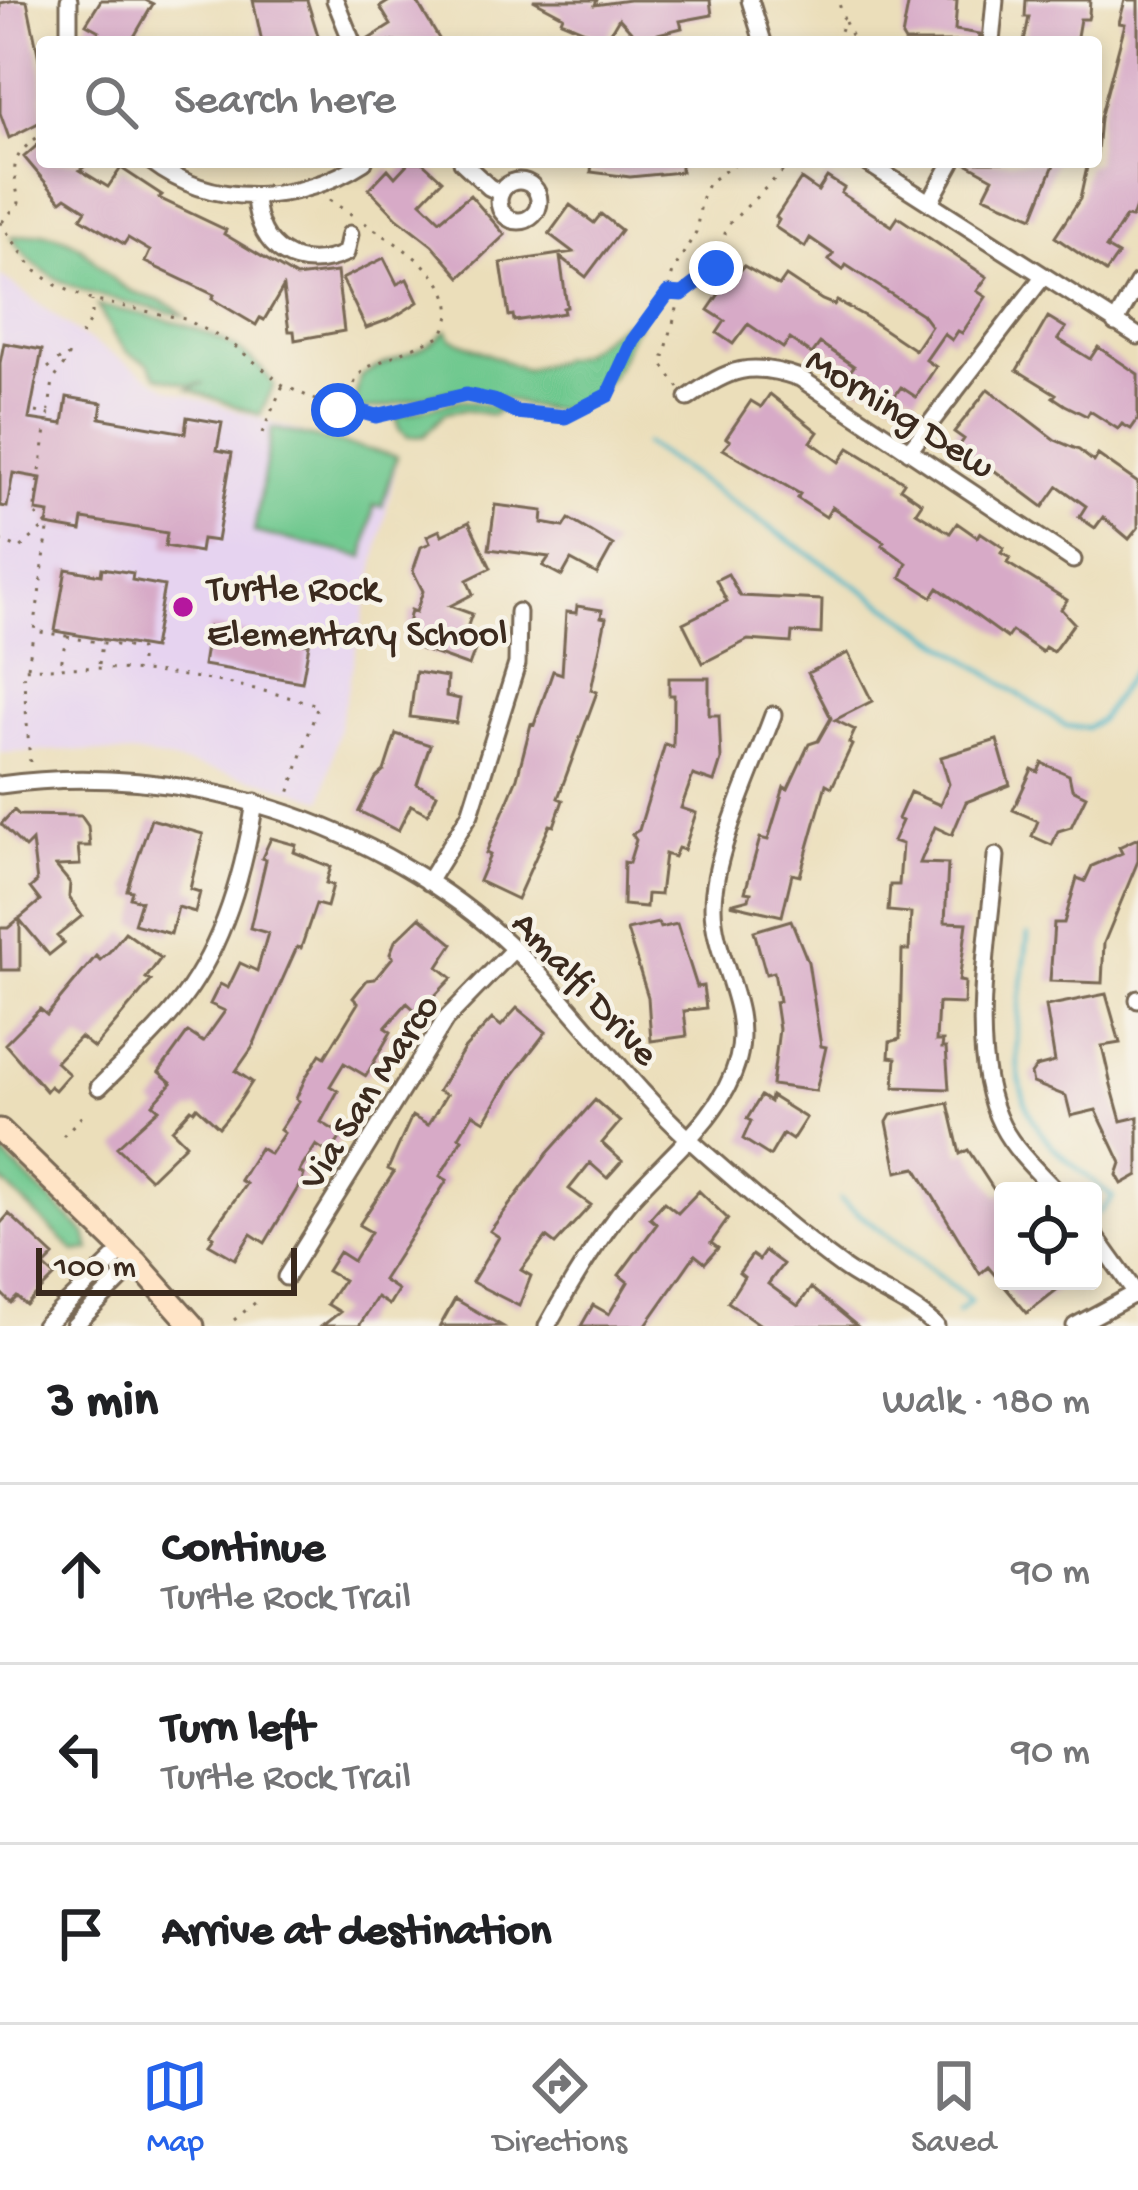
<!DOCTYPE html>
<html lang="en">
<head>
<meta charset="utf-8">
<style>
	body { margin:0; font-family:"Gochi Hand",sans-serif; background:#f2f2f2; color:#202124 }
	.controls { position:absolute; right:36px; bottom:36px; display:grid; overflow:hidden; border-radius:12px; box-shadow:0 6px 18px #0003 }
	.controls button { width:108px; height:108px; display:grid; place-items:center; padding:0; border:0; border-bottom:3px solid #e0e0e0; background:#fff; color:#202124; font:60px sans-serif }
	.scale { position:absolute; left:36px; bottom:30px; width:261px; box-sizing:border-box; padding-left:12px; border:6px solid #3b2a1e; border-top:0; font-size:33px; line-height:42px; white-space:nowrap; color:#3b2a1e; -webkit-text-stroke:9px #f7f3e8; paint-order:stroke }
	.stop { position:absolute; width:36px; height:36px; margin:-27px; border:9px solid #2563eb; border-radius:50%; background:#fff }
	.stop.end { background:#2563eb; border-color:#fff; box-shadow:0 3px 12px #0008 }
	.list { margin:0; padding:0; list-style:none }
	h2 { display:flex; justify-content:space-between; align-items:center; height:156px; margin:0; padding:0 48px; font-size:51px }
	h2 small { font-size:39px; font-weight:400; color:#757577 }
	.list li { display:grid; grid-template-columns:78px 1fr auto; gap:36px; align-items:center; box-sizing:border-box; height:180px; padding:0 48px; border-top:3px solid #e0e0e0 }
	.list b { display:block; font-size:45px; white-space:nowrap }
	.list p { margin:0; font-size:39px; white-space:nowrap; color:#757577 }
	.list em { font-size:39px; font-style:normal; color:#757577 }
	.icon { flex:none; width:66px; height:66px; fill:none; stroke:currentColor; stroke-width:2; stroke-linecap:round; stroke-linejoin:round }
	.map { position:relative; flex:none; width:1138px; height:1326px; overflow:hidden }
	.search { position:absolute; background:#fff; box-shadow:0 6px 18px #0003; left:36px; right:36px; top:36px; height:132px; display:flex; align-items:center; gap:30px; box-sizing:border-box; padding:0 42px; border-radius:12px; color:#757577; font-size:45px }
	.sheet { height:696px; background:#fff }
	nav { display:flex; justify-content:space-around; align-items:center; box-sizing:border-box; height:168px; border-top:3px solid #e0e0e0; background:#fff; font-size:33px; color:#757577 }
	nav a { display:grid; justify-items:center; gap:6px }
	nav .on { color:#2563eb }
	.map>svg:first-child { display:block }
	.built { fill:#e6d3f0 }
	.green { fill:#6ec88e; stroke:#547956; stroke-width:3 }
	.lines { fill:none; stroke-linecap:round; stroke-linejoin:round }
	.stream { stroke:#48b4c5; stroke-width:4.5 }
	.building { fill:#d7aac7 }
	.street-casing { stroke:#796955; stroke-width:21 }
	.secondary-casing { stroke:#796955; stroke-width:27 }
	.path { stroke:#796955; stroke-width:3; stroke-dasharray:3 9; stroke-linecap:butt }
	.street { stroke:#fff; stroke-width:15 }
	.secondary { stroke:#ffe4c6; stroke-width:21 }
	.route { stroke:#2563eb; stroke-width:15 }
	.poi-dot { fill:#b5179e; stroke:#f7f3e8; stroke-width:4.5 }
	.labels { text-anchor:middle; stroke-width:9; stroke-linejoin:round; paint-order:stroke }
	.street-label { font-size:39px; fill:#3b2a1e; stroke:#f7f3e8 }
	.poi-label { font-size:39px; fill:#3b2a1e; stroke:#f7f3e8; text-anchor:start }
</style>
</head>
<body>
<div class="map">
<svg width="1138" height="1326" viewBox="0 0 1138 1326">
	<rect width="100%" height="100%" fill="#f7f3e8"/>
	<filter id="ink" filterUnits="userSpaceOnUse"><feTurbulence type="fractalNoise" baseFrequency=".00833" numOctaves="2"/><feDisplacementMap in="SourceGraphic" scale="24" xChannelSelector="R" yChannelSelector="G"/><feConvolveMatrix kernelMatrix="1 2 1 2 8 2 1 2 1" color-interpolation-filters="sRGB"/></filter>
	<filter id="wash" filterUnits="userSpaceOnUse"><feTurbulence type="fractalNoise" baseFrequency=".004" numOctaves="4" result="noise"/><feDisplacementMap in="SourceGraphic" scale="48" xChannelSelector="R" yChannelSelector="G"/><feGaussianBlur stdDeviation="2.7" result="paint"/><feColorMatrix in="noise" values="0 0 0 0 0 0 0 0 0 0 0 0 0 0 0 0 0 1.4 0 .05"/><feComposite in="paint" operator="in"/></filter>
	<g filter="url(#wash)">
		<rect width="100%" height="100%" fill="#ebdeba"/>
		<path class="built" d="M 0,275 L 81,335 L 169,389 L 397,463 L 323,800 L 263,781 L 145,755 L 67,750 L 0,753 Z"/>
		<path class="green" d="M 42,233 C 92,241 88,263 122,286 C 142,300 167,297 184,316 C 123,299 49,296 11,237 Z
			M 98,306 C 158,317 238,329 274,385 L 260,415 L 188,389 L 205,383 L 189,385 L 157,376 L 148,363 L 128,353 L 114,336 Z
			M 623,323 L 639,324 C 624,340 622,365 608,381 C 556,438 518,391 460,391 C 426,391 395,410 360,409 L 355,401 L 360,377 C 386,358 425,354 447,330 L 451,338 L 525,370 L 580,354 Z
			M 460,400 L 502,408 L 493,415 L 464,410 L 445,413 L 424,436 L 408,437 L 399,429 L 396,417 Z
			M 272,428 L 397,456 L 382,506 L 374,505 L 364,557 L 254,532 Z
			M 0,1152 L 86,1234 L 90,1250 L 75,1252 L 0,1179 Z"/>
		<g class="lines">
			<path class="stream" d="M 645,444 L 1066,726 L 1087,728 L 1101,719 L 1138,663
				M 1028,935 C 1022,998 1000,1080 1043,1135 C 1062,1159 1090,1178 1113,1197 L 1099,1213
				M 840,1199 L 971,1301 L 958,1312"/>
		</g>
		<g id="blocks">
			<path class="building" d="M 15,0 L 27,1 L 42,73 L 42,121 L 9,138 L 0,113 L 0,3 Z
				M 101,0 L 145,0 L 153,4 L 131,42 L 92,42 L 99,31 L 86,24 Z
				M 253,0 L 307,0 L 320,42 L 262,42 Z
				M 391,0 L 416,0 L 441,42 L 364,42 L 391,25 L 380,7 Z
				M 533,0 L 597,0 L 595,5 L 629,0 L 710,0 L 712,15 L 680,21 L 682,28 L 638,39 L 619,18 L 606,40 L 561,21 L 563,16 Z
				M 909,0 L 957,0 L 955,30 L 980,34 L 979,42 L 905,42 L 902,37 Z
				M 1026,0 L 1090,0 L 1089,15 L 1088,19 L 1080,19 L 1076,42 L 1024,42 L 1029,17 L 1025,17 Z
				M 1125,0 L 1138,0 L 1138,201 L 1132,218 L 1126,217 L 1106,248 L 1118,255 L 1106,272 L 1055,237 L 1080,199 L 1087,167 L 1096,162 L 1100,118 L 1125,24 L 1119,23 Z
				M 42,141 L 42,162 L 90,162 L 80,170 L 108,187 L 121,168 L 162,195 L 159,198 L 226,230 L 224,234 L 296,277 L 337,272 L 344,331 L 295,340 L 294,331 L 289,331 L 283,288 L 264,320 L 260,318 L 256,325 L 212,299 L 214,295 L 145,262 L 150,251 L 128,238 L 124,244 L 81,218 L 86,210 L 66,197 L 61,201 L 50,188 L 24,157 Z
				M 409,162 L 422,162 L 442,180 L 421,202 L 440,220 L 470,195 L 505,235 L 460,277 L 432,245 L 397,218 L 369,189 L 388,169 L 395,177 Z
				M 592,162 L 681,162 L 681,172 L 630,177 L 591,172 Z
				M 964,162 L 1055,162 L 1033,217 L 984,196 L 993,178 Z
				M 827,177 L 844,188 L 841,193 L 892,226 L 898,217 L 987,277 L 977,291 L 986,297 L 962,333 L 958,331 L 952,340 L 944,334 L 926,360 L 936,367 L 916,397 L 901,387 L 892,400 L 868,383 L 863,389 L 846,377 L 854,366 L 820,343 L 812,354 L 790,339 L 783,348 L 748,324 L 733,344 L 717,333 L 725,321 L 708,310 L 734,272 L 737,275 L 744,266 L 779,286 L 786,276 L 822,300 L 834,305 L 837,301 L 866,317 L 915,350 L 931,326 L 922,314 L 846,265 L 843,270 L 829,260 L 833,254 L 810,238 L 805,247 L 775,227 L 779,220 L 776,217 L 801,179 L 818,191 Z
				M 570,205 L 594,223 L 601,214 L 621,230 L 586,277 L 560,257 L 567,307 L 563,308 L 564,313 L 514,321 L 513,315 L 509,316 L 501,263 L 573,252 L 549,234 Z
				M 384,258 L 397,284 L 407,279 L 418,302 L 393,318 L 366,328 L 342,279 Z
				M 1048,317 L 1066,328 L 1058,339 L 1090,359 L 1098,347 L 1138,374 L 1138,419 L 1131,429 L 1122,424 L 1118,429 L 1090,411 L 1087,416 L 1065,405 L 1053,397 L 1056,394 L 1017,370 Z
				M 4,343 L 42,350 L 29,419 L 63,424 L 67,397 L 102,403 L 100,418 L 185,433 L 187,417 L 222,423 L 217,450 L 232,453 L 217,541 L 202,539 L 200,552 L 165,546 L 167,533 L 83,519 L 81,531 L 47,525 L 49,513 L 36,511 L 41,478 L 13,473 L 7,507 L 0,506 L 0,363 Z
				M 988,389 L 1055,440 L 1079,450 L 1094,462 L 1098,455 L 1138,483 L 1138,528 L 1129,539 L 1103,517 L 1095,528 L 1079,517 L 1086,506 L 1058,486 L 1043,507 L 983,462 L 979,468 L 955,452 L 964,439 L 954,432 Z
				M 770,394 L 818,432 L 811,442 L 839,462 L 849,448 L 885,470 L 904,482 L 900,488 L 922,503 L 916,512 L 950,533 L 957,523 L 977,537 L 980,532 L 1004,548 L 1001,553 L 1010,558 L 1007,563 L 1067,600 L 1061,609 L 1074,623 L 1053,652 L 1045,647 L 1042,652 L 1012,631 L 1007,638 L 938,588 L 932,597 L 901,577 L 907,563 L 882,545 L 884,542 L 832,507 L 826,517 L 797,498 L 800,494 L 723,449 L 730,441 L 726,438 L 751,401 L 761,407 Z
				M 495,505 L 543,511 L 542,523 L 564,527 L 569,519 L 613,545 L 597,574 L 571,560 L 562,576 L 543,566 L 549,557 L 489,549 Z
				M 469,522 L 491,568 L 467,580 L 473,594 L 450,606 L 472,614 L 462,642 L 476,647 L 469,666 L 404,643 L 411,610 L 416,612 L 423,591 L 413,571 L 421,547 L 430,543 L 427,536 L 440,530 L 442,535 Z
				M 102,568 L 133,573 L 132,580 L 164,586 L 153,648 L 55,631 L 66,569 L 101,575 Z
				M 728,574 L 740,596 L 822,600 L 821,634 L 792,632 L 791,643 L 748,640 L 703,663 L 683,623 L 727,601 L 716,580 Z
				M 577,606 L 602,610 L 601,617 L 606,618 L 591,690 L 597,692 L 558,798 L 563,800 L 554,826 L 550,825 L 517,899 L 479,881 L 490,855 L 486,853 L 517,778 L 531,724 L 534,725 L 553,671 L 562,674 L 566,612 L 576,613 Z
				M 209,627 L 309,644 L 302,682 L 203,665 Z
				M 848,653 L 872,701 L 835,720 L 855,730 L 849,743 L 852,745 L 832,787 L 826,784 L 800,876 L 792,874 L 782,916 L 730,904 L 749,899 L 751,893 L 745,892 L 760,838 L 768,840 L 784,787 L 788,789 L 809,744 L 818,741 L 831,718 L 808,673 Z
				M 416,672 L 447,677 L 446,696 L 460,699 L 456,723 L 410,717 Z
				M 669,678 L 709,678 L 709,715 L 719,715 L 721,760 L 714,782 L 693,775 L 681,808 L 696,813 L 684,850 L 678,848 L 674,857 L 665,854 L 660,895 L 647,894 L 646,907 L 623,905 L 624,862 L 629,863 L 636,840 L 632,834 L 639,830 L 665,744 L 673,747 L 674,695 L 669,695 Z
				M 396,734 L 430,745 L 417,784 L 437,794 L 428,814 L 411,805 L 398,831 L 359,811 L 376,778 L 384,771 Z
				M 997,740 L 1010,785 L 966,802 L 952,835 L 935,827 L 920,863 L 948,864 L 945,922 L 967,923 L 959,981 L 965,982 L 964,1004 L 938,1003 L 936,1041 L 943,1041 L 942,1048 L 946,1048 L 949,1089 L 894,1087 L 896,1058 L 889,1057 L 890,1042 L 900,1039 L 902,950 L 909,950 L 911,913 L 888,911 L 890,885 L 899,885 L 902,844 L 893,841 L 902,821 L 898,819 L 910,792 L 940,805 L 949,784 L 941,757 Z
				M 1042,763 L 1069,775 L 1072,789 L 1086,796 L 1071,827 L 1058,831 L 1052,845 L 1032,836 L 1038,821 L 1013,810 L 1032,769 L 1038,772 Z
				M 14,810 L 19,815 L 81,816 L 88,826 L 90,846 L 78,846 L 80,865 L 56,866 L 70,883 L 69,897 L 82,916 L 57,936 L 64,943 L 49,955 L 20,920 L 20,970 L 1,970 L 0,928 L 8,928 L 40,901 L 30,888 L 37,882 L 32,841 L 25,848 L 1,824 Z
				M 151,819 L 203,834 L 190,889 L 200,892 L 195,912 L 178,907 L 171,934 L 134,924 L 141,901 L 130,898 L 132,891 L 127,890 Z
				M 271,838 L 296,845 L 294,852 L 331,867 L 326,883 L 333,885 L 327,907 L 316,904 L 301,948 L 297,947 L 252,1048 L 236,1071 L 252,1082 L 235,1108 L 219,1127 L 197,1107 L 194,1111 L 191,1109 L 172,1130 L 186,1144 L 150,1179 L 117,1147 L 159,1109 L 153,1104 L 172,1083 L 159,1072 L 188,1032 L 203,1042 L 225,1011 L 210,1004 L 220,984 L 228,988 L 240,963 L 257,971 L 268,933 L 250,928 L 266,860 L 262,858 Z
				M 1138,838 L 1138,861 L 1104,943 L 1102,983 L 1050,981 L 1054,923 L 1064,923 L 1077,878 L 1085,881 L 1092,866 L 1122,853 L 1119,847 Z
				M 420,917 L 453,944 L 438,967 L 452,978 L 418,1013 L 407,1003 L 385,1028 L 391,1032 L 366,1076 L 344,1063 L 330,1086 L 338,1091 L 321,1122 L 342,1135 L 330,1154 L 316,1145 L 299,1172 L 304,1175 L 302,1181 L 265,1243 L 251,1234 L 235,1259 L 209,1244 L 214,1237 L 210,1234 L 246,1184 L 240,1180 L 260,1148 L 270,1154 L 284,1133 L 280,1130 L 299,1101 L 296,1099 L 306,1077 L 320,1054 L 325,1057 L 358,1003 L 353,998 L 367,980 L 375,979 L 393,957 L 390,954 L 395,941 Z
				M 791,920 L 808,962 L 821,1046 L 826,1047 L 816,1091 L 772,1085 L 779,1029 L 775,1002 L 779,1001 L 774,972 L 766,974 L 754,931 Z
				M 658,923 L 660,928 L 677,924 L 697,987 L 703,986 L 706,1008 L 684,1011 L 687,1036 L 651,1041 L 648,997 L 627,930 Z
				M 125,932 L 161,958 L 146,978 L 151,981 L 94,1048 L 80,1037 L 56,1062 L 69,1074 L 55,1090 L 50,1086 L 46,1091 L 5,1044 L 40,1009 L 47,1015 L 96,956 L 100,960 L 110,951 Z
				M 1106,994 L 1120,1043 L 1102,1046 L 1111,1085 L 1121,1121 L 1138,1117 L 1138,1175 L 1122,1184 L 1117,1175 L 1121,1163 L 1096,1110 L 1071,1116 L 1066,1096 L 1033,1083 L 1031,1074 L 1036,1067 L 1055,1062 L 1046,1006 Z
				M 517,1008 L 546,1032 L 509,1080 L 485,1121 L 473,1114 L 459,1137 L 462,1139 L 440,1176 L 447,1180 L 383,1280 L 398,1290 L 389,1305 L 377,1297 L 359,1326 L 322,1326 L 340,1312 L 327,1304 L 343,1280 L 327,1271 L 339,1252 L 353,1261 L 371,1232 L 359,1225 L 394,1172 L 388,1169 L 412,1116 L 428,1125 L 446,1095 L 438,1091 L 464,1049 L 492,1019 L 501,1026 Z
				M 761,1096 L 770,1102 L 771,1096 L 806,1118 L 792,1140 L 783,1134 L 770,1156 L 743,1139 L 751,1121 L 747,1119 Z
				M 595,1100 L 620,1122 L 602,1143 L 622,1161 L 607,1178 L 590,1163 L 569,1189 L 591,1205 L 555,1244 L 546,1237 L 521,1270 L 531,1276 L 519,1306 L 472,1282 L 499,1237 L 490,1231 L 547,1154 Z
				M 948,1103 L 960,1154 L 968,1150 L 998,1196 L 1003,1192 L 1003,1281 L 1068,1281 L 1027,1313 L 988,1267 L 980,1274 L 916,1168 L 897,1172 L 887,1122 L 891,1115 Z
				M 699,1191 L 728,1219 L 711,1243 L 718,1248 L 705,1263 L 695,1255 L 645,1326 L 581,1326 L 593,1305 L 609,1314 L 628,1282 L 619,1275 L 657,1224 L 650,1218 L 664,1202 L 678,1213 Z
				M 9,1214 L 54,1256 L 44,1266 L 55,1276 L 26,1305 L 17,1297 L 11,1303 L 0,1292 L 0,1224 Z
				M 765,1251 L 783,1264 L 768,1284 L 798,1306 L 811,1288 L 857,1326 L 762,1326 L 728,1302 L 744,1277 L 739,1273 L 752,1255 L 759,1260 Z
				M 455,1299 L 502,1326 L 440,1326 Z"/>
		</g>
	</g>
	<g filter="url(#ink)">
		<use href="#blocks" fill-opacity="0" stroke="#796955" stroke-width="3"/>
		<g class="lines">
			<g class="street-casing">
				<path id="street" d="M 335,0 L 352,42
					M 750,0 L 763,42
					M 69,42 L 69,0
					M 991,42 L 995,0
					M 152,162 C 215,210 300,203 364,162
					M 462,162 L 489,187 L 501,193
					M 866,162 L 1138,336
					M499 201a20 20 0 1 1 40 0a20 20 0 1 1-40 0Z
					M 255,198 C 259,250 298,275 346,253 L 350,234
					M 930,202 L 952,162
					M 1115,323 L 1138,283
					M 688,398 C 729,368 751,361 800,378 L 1073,560
					M 909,451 L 1042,278
					M 0,785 C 180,759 379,821 512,947 C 575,1007 625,1081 690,1140 C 740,1184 790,1229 844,1268 C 874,1289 909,1301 936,1326
					M 996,856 C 990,934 965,1055 1002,1126 C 1015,1151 1037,1171 1056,1191
					M 428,882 L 470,814 L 517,664 L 518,612
					M 1138,999 L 1138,1000
					M 99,1087 C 125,1061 153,1036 176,1007 C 222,951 244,873 255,802
					M 1093,1233 L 1138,1296
					M 286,1277 L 445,1020 L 514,949
					M 44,1326 L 123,1250
					M 74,1326 L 137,1263
					M 547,1326 C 571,1283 596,1241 627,1203 C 665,1158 722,1118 738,1059 C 752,1006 713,958 713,907 C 713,852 754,768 773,715
					M 1075,1326 L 1138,1292"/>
			</g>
			<g class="secondary-casing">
				<path id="secondary" d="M 0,1130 L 137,1263 L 193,1326"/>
			</g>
			<path class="path" d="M 845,22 L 854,42
				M 836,42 L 844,20 L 838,0
				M 329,200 L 357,218
				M 0,222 L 33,269 L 56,285 L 91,300 L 185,319 L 231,343 L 283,385 L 338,410 L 376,415 L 466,395 L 493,401 L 517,412 L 565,417 L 608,395 L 633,341 L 668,293 L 673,271 L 696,232 L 702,197 L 709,182 L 738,162
				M 2,222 L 19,203 C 13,165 8,158 42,134
				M 81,335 L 92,317 L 92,301
				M 48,368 L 66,354
				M 679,388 L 662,364 L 681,294 L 716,268 L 727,226 L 792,162
				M 348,407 L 356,378 L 366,368 L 442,335 C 445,326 451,317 449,306 C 444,270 393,242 365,223
				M 36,412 L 50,415
				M 262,433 L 283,385
				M 47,525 L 34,513 L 53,381 L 69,357 L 60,349
				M 0,540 L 19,549 L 44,527 L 48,530 L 34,631 L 66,636 L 61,665
				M 67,637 L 140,649 L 140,667
				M 99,664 L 102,644
				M 28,667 L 33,635
				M 30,762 L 23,669 C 126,663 219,677 318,705 L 289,794
				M 63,1136 L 82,1116
				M 234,1320 L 256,1302"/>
			<use href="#street" class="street"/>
			<use href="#secondary" class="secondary"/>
		</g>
	</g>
	<g class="lines" filter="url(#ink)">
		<path class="route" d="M 338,410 L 347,408 L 376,416 L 466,395 L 494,401 L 517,412 L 565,417 L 608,395 L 633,341 L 668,293 L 682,294 L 716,268"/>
	</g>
	<circle class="poi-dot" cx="183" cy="607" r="12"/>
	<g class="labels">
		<g class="street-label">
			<text transform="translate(902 410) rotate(32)" y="14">Morning Dew</text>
			<text transform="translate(588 986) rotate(47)" y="14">Amalfi Drive</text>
			<text transform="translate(366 1090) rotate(-57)" y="14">Via San Marco</text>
		</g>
		<g class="poi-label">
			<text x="207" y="599">Turtle Rock<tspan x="207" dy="45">Elementary School</tspan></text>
		</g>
	</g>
</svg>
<div class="controls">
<button><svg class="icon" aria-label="locate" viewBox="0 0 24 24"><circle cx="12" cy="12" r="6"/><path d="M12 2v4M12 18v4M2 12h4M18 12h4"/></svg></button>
</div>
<div class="scale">100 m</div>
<div class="stop" style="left:338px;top:410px"></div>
<div class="stop end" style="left:716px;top:268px"></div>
<div class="search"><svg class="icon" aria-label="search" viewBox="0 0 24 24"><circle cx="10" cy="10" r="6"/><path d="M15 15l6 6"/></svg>Search here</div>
</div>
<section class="sheet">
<h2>3 min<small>Walk · 180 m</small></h2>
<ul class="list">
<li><svg class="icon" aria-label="ahead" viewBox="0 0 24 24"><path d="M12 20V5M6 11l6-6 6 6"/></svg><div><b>Continue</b><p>Turtle Rock Trail</p></div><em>90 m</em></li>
<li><svg class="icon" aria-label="left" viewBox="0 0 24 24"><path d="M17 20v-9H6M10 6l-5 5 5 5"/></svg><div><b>Turn left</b><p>Turtle Rock Trail</p></div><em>90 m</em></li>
<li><svg class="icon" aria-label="arrive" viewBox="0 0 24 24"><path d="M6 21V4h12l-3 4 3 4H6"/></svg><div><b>Arrive at destination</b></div></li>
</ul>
</section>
<nav>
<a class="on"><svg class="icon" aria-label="map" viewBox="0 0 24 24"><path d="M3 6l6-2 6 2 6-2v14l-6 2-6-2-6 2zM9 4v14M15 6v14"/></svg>Map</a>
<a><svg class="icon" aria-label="directions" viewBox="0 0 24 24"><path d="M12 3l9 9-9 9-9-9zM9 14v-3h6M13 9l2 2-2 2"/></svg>Directions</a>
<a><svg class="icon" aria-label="saved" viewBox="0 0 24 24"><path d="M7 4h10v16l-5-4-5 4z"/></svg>Saved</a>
</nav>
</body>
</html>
